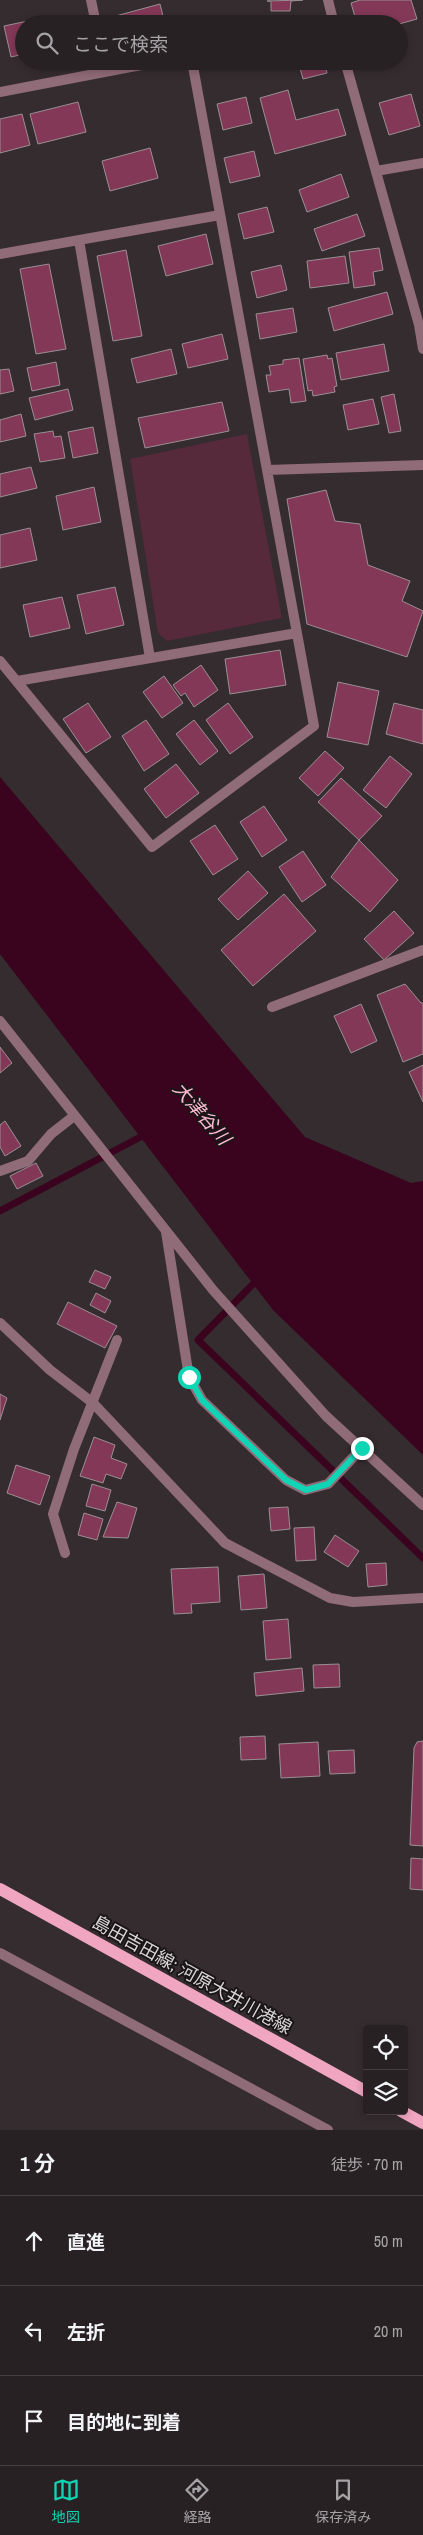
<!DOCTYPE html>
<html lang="ja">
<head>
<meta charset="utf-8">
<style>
	body { margin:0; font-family:"Archivo Narrow","Noto Sans JP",sans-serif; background:#342e30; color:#f1f3f6 }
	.controls { position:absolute; right:15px; bottom:15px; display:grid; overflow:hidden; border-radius:5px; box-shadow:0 2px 8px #0003 }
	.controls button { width:45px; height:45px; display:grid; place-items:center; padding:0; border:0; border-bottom:1px solid #443e41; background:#282123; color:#f1f3f6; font:25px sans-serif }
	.stop { position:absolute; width:15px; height:15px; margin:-11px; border:4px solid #10d5b4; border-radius:50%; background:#fff }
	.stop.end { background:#10d5b4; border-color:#fff; box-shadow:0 1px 5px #0008 }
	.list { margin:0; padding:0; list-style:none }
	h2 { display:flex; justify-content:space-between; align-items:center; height:65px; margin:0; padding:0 20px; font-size:21px }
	h2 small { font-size:16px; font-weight:400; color:#a5a3a6 }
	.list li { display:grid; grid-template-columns:32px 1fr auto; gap:15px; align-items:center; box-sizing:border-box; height:90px; padding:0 20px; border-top:1px solid #443e41 }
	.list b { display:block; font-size:19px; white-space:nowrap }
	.list em { font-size:16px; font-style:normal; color:#a5a3a6 }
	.icon { flex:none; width:28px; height:28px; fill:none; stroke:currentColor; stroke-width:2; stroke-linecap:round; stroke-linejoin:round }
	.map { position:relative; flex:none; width:423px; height:2130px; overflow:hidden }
	.search { position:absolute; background:#282123; box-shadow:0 2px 8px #0003; left:15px; right:15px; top:15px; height:55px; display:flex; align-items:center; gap:12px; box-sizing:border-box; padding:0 18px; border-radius:28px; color:#a5a3a6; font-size:19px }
	.sheet { height:335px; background:#282123 }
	nav { display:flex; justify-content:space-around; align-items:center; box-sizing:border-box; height:70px; border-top:1px solid #443e41; background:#282123; font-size:14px; color:#a5a3a6 }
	nav a { display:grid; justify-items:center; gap:2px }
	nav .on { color:#10d5b4 }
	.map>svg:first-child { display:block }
	.green { fill:#56293b }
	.water { fill:#3a031e }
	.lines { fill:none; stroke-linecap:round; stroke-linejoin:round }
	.stream { stroke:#3a031e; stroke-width:7 }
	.building { fill:#833857; stroke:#9a8f93 }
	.service { stroke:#906b78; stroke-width:10 }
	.minor { stroke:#906b78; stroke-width:10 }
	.tertiary { stroke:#906b78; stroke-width:10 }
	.primary { stroke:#f0a6c1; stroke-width:12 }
	.route { stroke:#10d5b4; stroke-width:6 }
	.labels { text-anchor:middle; stroke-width:4; stroke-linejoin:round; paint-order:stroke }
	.street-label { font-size:18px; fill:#dad4d6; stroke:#1a1617 }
	.water-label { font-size:19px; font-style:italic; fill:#fcb8d0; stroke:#1a1617 }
</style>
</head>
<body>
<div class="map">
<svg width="423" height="2130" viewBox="0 0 423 2130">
	<rect width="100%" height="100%" fill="#352c2f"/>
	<path class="green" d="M 247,434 L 282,618 L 167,641 L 158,633 L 130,459 Z"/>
	<path class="water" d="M 0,777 L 305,1137 L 411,1183 L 423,1181 L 423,1455 L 273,1310 L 0,954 Z"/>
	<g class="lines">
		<path class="stream" d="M 0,1211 L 148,1133
			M 258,1279 L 198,1340 L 423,1558"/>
	</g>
	<path class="building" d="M 303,0 L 291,1 L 290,11 L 271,11 L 271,1 L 267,1 Z
		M 360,0 L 411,0 L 417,19 L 399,24 L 357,24 L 351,3 Z
		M 160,4 L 165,24 L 114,24 L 112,17 Z
		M 42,18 L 44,24 L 24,24 L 24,54 L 11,57 L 4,26 Z
		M 285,20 L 286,24 L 264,24 L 264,23 Z
		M 298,61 L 324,61 L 327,73 L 303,79 Z
		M 288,90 L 296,120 L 338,109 L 346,135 L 275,154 L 260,98 Z
		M 411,94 L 420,126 L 389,135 L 379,103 Z
		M 246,97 L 252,123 L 223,130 L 217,104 Z
		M 78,102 L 86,132 L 38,144 L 30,114 Z
		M 22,114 L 30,145 L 0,153 L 0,119 Z
		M 150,148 L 158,178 L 110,191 L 102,161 Z
		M 254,151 L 260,176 L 230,183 L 224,158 Z
		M 341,174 L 349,197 L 307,212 L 299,190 Z
		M 267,207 L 274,232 L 244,239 L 238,214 Z
		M 357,214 L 365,236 L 322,251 L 314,229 Z
		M 206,234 L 213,264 L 166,276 L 158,246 Z
		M 379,248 L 383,270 L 373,272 L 375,285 L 354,288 L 349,252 Z
		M 126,250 L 142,336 L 113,341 L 97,256 Z
		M 345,256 L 349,283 L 310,288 L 307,261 Z
		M 49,264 L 66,349 L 36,354 L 20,269 Z
		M 281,265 L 287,290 L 257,298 L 251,272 Z
		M 387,292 L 393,314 L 334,331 L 328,308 Z
		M 293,308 L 297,332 L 260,339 L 256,314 Z
		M 222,334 L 228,359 L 188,368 L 182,344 Z
		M 384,344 L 389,371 L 341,380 L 336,353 Z
		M 171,349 L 177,374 L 137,383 L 131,359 Z
		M 327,355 L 328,359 L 332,358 L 337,386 L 334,387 L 335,392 L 313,396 L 312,390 L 308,391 L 303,359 Z
		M 299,358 L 306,401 L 291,403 L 289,389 L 269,392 L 266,375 L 271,375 L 269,366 L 283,364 L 283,360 Z
		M 56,362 L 60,385 L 32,391 L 27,368 Z
		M 9,369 L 14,391 L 0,394 L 0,370 Z
		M 68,389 L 73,410 L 35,420 L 29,398 Z
		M 394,394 L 401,431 L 389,433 L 381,397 Z
		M 373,399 L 379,424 L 348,430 L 343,405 Z
		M 222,402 L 229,431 L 145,448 L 138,418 Z
		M 21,414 L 26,436 L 0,442 L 0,420 Z
		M 93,427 L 98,453 L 73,458 L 68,432 Z
		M 53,431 L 54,437 L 61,436 L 65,458 L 40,462 L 34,434 Z
		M 31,467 L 37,488 L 0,497 L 0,474 Z
		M 94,487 L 101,522 L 63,530 L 56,496 Z
		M 326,490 L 335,521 L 360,524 L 368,565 L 410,581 L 402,601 L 423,611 L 407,657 L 307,624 L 287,499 Z
		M 30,528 L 37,560 L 0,568 L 0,535 Z
		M 115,587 L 124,625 L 86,634 L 77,595 Z
		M 62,597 L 70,628 L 30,637 L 23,605 Z
		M 280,650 L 286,685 L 230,694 L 225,659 Z
		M 201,665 L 218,690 L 194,707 L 185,693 L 181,696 L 173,685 Z
		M 164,676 L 183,703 L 162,718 L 143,692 Z
		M 338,682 L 379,691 L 368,745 L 327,737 Z
		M 88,703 L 111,737 L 86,753 L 63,719 Z
		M 228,703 L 253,737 L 230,754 L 206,720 Z
		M 394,703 L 423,710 L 423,744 L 386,734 Z
		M 146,720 L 169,754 L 144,771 L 122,736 Z
		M 194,720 L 218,751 L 200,765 L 176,734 Z
		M 325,751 L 344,768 L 318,796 L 299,778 Z
		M 390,756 L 412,774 L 386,808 L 363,790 Z
		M 176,764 L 199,793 L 166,818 L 144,789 Z
		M 341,778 L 382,816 L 359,840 L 318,802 Z
		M 264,806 L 287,840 L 262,857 L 240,822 Z
		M 215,825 L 238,859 L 213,875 L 190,841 Z
		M 359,840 L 398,880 L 370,912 L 331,877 Z
		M 303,851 L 326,885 L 302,902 L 279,867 Z
		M 248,871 L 268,893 L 238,920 L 218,899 Z
		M 284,894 L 316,931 L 253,986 L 221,950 Z
		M 394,911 L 414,933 L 384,960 L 364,939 Z
		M 405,984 L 421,1003 L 423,1003 L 423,1054 L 403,1062 L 377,995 Z
		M 361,1004 L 377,1041 L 351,1053 L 334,1016 Z
		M 0,1047 L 12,1063 L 0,1073 Z
		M 423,1065 L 423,1102 L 409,1072 Z
		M 5,1121 L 21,1146 L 5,1156 L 0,1147 L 0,1125 Z
		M 36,1163 L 43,1176 L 17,1189 L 10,1176 Z
		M 95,1270 L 111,1277 L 105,1289 L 89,1282 Z
		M 96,1293 L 111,1301 L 105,1313 L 90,1305 Z
		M 68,1302 L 117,1326 L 105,1348 L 57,1324 Z
		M 0,1394 L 7,1398 L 0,1420 Z
		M 94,1437 L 115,1445 L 111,1458 L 127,1464 L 121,1479 L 106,1474 L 103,1483 L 80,1476 Z
		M 16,1465 L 50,1476 L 40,1505 L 7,1493 Z
		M 92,1484 L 111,1490 L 105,1511 L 86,1506 Z
		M 117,1502 L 137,1508 L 128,1538 L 103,1537 Z
		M 288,1507 L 290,1529 L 271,1531 L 269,1508 Z
		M 84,1513 L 103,1519 L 97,1540 L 78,1535 Z
		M 314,1527 L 316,1560 L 296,1561 L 294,1528 Z
		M 335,1535 L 359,1551 L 348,1567 L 324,1552 Z
		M 386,1563 L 387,1585 L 368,1587 L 366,1564 Z
		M 218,1567 L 220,1602 L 191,1604 L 192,1613 L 174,1614 L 171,1569 Z
		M 264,1574 L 267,1608 L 241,1610 L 238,1576 Z
		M 288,1619 L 291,1658 L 266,1660 L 263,1621 Z
		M 339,1664 L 340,1687 L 314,1688 L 313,1665 Z
		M 302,1668 L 304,1691 L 256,1696 L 254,1673 Z
		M 265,1736 L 266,1759 L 241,1760 L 240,1737 Z
		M 423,1741 L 423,1846 L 410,1845 L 414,1748 L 417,1742 Z
		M 318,1742 L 320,1776 L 281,1778 L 279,1744 Z
		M 354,1750 L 355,1773 L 330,1774 L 328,1751 Z
		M 411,1858 L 423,1859 L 423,1890 L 410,1889 Z"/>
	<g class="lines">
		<path class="service" d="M 65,1553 L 53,1514 L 74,1449 L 117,1340"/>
		<path class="minor" d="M 91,0 L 96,24
			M 0,92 L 162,61
			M 376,171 L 423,163
			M 79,240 L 150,658
			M 0,254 L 220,215
			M 267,470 L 423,465
			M 0,661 L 152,847 L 314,726 L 192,61
			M 17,681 L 297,633
			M 272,1007 L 423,950
			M 0,1021 L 213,1290 L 326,1416 L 423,1505
			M 0,1171 L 28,1161 L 51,1134 L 74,1116
			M 166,1232 L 189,1377 L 202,1400 L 286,1480 L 305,1490 L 328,1484 L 362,1448
			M 0,1323 L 50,1370 L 93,1403 L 225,1543 L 330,1598 L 353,1602 L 423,1598
			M 0,1953 L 328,2130"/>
		<path class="tertiary" d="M 328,0 L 334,24
			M 345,61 L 419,325 L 423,349"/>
		<path class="primary" d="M 0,1889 L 367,2092
			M 401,2111 L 423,2123"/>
	</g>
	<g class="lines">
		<path class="route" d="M 189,1377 L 202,1400 L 286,1480 L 306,1490 L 328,1484 L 362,1448"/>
	</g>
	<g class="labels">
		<g class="street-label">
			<text transform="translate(192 1975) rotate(29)" y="6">島田吉田線; 河原大井川港線</text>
		</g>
		<g class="water-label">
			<text transform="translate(202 1113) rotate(49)" y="7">大津谷川</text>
		</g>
	</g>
</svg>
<div class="controls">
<button><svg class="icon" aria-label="locate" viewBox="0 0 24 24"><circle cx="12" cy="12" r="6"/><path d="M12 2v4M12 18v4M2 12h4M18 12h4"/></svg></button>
<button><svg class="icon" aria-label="layers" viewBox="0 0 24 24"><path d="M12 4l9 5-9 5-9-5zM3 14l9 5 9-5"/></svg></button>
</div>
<div class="stop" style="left:189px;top:1377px"></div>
<div class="stop end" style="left:362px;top:1448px"></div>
<div class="search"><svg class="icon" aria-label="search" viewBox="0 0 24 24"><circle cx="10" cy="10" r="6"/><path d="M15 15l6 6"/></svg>ここで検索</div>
</div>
<section class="sheet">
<h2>1 分<small>徒歩 · 70 m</small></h2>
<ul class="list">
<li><svg class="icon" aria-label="ahead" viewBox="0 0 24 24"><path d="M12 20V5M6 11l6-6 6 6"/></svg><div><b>直進</b></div><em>50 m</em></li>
<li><svg class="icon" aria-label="left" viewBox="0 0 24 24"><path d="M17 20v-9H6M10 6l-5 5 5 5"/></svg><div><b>左折</b></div><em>20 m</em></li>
<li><svg class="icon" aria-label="arrive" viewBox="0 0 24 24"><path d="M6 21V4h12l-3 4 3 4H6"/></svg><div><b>目的地に到着</b></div></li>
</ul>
</section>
<nav>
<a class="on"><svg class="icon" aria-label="map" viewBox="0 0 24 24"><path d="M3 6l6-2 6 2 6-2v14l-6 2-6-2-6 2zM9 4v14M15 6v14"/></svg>地図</a>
<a><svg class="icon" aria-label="directions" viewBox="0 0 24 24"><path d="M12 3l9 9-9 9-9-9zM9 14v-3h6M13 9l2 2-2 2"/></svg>経路</a>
<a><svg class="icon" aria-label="saved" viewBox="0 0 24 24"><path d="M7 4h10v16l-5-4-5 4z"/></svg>保存済み</a>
</nav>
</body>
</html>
